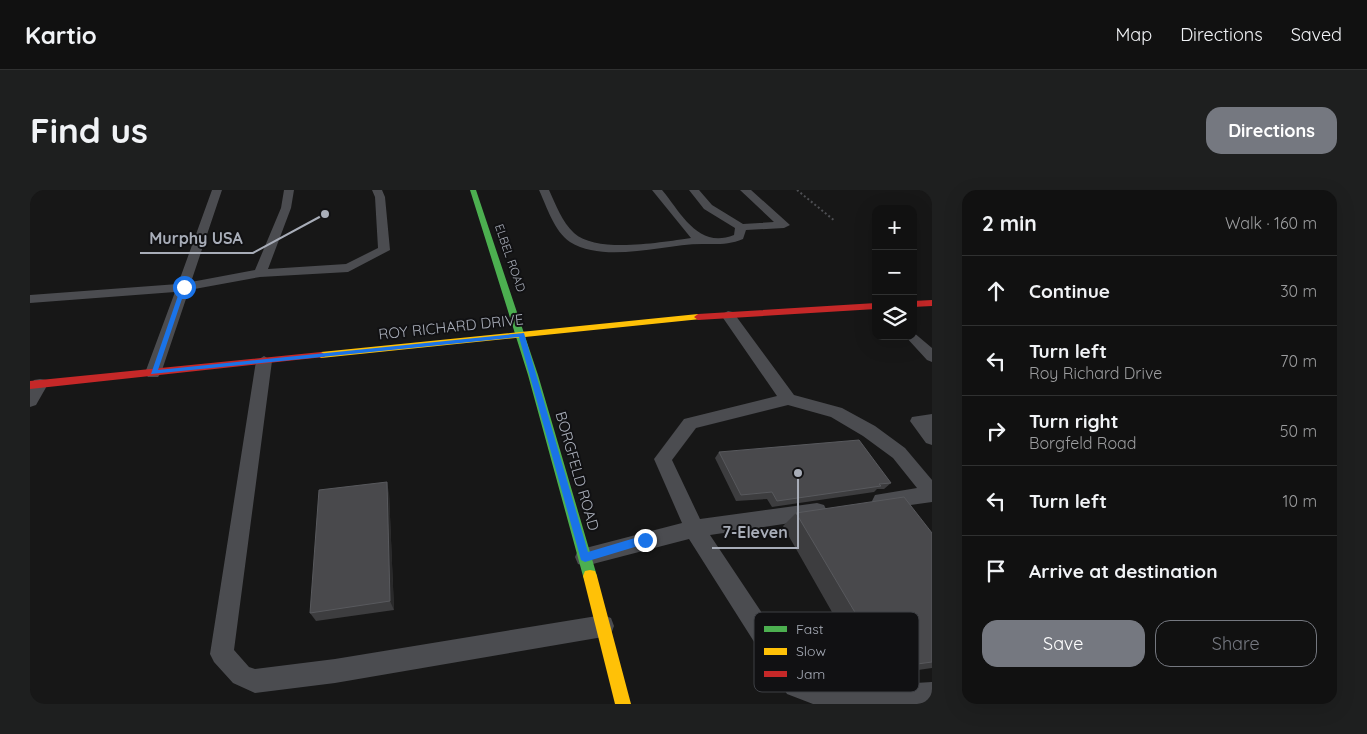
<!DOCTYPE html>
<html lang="en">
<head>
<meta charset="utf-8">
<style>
	body { margin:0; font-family:Quicksand,sans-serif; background:#1e1f1f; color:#f1f3f6 }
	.controls { position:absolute; right:15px; top:15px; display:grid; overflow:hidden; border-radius:10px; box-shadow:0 5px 20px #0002 }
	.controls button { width:45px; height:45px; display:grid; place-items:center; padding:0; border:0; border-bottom:1px solid #303131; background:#111; color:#f1f3f6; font:25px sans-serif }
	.stop { position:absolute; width:15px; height:15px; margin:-11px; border:4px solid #1a73e8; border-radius:50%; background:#fff }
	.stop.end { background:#1a73e8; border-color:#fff; box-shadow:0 1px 5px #0008 }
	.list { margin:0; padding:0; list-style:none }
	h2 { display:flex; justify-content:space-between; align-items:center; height:65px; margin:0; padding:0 20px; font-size:21px }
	h2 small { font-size:16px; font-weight:400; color:#9c9d9f }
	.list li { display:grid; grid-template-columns:32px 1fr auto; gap:15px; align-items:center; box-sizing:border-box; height:70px; padding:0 20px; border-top:1px solid #303131 }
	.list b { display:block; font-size:19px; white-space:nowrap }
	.list p { margin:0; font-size:16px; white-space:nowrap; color:#9c9d9f }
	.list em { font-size:16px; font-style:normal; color:#9c9d9f }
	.actions { display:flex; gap:10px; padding:15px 20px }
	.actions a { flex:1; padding:11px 0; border:1px solid #757880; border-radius:15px; text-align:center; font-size:18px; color:#757880 }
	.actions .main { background:#757880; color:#fff }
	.icon { flex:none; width:28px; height:28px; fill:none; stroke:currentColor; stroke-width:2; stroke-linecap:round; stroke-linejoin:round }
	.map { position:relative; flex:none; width:902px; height:514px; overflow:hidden; border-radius:15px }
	header { display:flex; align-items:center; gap:30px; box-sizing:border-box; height:70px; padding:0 25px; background:#111; border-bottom:1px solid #303131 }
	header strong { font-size:24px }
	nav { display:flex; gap:28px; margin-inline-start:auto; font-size:18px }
	.intro { display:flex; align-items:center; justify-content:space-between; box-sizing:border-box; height:120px; padding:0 30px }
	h1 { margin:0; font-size:35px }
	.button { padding:12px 22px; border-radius:15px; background:#757880; color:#fff; font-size:18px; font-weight:700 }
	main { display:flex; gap:30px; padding:0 30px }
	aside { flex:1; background:#111; border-radius:15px; box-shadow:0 5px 20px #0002 }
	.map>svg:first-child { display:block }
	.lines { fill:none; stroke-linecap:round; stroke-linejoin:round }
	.path { stroke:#4d4e52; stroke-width:2; stroke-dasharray:2 2.5; stroke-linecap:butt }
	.lane { fill:#4b4c50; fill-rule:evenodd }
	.fast { fill:#4caf50; fill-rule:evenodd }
	.slow { fill:#ffc107; fill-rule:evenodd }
	.jam { fill:#c62828; fill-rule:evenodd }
	.wall { fill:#3d3d3f }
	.shaded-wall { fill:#29292a }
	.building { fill:#49494c; stroke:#58595d }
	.route { fill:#1a73e8 }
	.labels { text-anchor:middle; stroke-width:4; stroke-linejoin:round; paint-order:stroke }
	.far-street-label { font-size:12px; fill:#a8adb8; stroke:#111113 }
	.street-label { font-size:15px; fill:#a8adb8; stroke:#111113 }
	.key { fill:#111113; stroke:#3e4045; stroke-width:1 }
	.key-label { font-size:14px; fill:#a8adb8 }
	.leader { fill:none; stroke:#a8adb8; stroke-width:2 }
	.callout-dot { fill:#a8adb8; stroke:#111113; stroke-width:2 }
	.callout-label { font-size:16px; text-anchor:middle; font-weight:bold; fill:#a8adb8; stroke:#111113; stroke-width:4; stroke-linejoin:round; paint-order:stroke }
</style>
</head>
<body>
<header>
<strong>Kartio</strong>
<nav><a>Map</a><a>Directions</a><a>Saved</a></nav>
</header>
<div class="intro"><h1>Find us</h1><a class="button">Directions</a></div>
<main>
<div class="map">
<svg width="902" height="514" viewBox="0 0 902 514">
	<rect width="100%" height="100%" fill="#171717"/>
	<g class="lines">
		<path class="path" d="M 767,0 L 805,31"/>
		<path class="lane" d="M 182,0 L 192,0 L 161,92 L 225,80 L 251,18 L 254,0 L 264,0 L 261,18 L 238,79 L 316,74 L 348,58 L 345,7 L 342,0 L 352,0 L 355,7 L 360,60 L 318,82 L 230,87 L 159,100 L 131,183 L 128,187 L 118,187 L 115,183 L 145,102 L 0,113 L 0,105 L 148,94 Z
			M 509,0 L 519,0 C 526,15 532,32 544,43 C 567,64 632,52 661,48 L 622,0 L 632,0 C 652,24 668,59 704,45 L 705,38 L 674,19 L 659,0 L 669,0 L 682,15 L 713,34 L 744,32 L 710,0 L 721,0 L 760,35 L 754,38 L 716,40 L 713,49 C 699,55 687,54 672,54 C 633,54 576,74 540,52 C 524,41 517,17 509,0 Z
			M 698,121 L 703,122 L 764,205 L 812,218 L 845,236 L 875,258 L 902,290 L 902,312 L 852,319 L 845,317 L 842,311 L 845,305 L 887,298 L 863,268 L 833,246 L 801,227 L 758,215 L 666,238 L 642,270 L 670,329 L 787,313 L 794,315 L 797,321 L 794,327 L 787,329 L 680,345 L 774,486 L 803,498 L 902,492 L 902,514 L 783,514 L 757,504 L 659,349 L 555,376 L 548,374 L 545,367 L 548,360 L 652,333 L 624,269 L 654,229 L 747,206 L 691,125 Z
			M 883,142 L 902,158 L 902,172 L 897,170 L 875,146 L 883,146 Z
			M 234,166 L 242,171 L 204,460 L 219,477 L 225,479 L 305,469 L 573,425 L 581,428 L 584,436 L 581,444 L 573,447 L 305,493 L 225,503 L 203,493 L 184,472 L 180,464 L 226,171 Z
			M 10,189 L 16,190 L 18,194 L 6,215 L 0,217 L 0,197 L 4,190 Z
			M 902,224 L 902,255 L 896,253 L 880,231 L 882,227 Z"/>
		<path class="fast" d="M 440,0 L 446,0 L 508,185 L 567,386 L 565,391 L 560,392 L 555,391 L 553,386 L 498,185 Z"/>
		<path class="slow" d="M 668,124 L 671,125 L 671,129 L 291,168 L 286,165 L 291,162 Z
			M 560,380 L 565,381 L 567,386 L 601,514 L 585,514 L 553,386 L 555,381 Z"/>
		<path class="jam" d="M 902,110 L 902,116 L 883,117 L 883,111 Z
			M 846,113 L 846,119 L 668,130 L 664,127 L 668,124 Z
			M 291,162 L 296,165 L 294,167 L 0,199 L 0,191 Z"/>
	</g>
	<path class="wall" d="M 689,262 L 861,293 L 854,299 L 847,299 L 844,302 L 742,317 L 737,309 L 706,311 L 685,268 Z
		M 359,303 L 364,420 L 286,431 L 280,423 Z
		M 766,323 L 902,343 L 902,478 L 839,487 L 753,336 Z"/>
	<path class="shaded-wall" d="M 357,292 L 359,303 L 364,420 L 360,411 Z"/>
	<path class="building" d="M 829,250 L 861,293 L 849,294 L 851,296 L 747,311 L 742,302 L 711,305 L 689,262 Z
		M 357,292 L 360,411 L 280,423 L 289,300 Z
		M 874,307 L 902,343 L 902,472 L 858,478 L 766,323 Z"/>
	<path class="route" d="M 154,95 L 156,97 L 128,180 L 494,143 L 558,362 L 615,345 L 620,350 L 618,353 L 555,372 L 551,370 L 489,147 L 121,184 L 151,97 Z"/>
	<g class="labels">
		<g class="far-street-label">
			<text transform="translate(480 68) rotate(71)" y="4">ELBEL ROAD</text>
		</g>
		<g class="street-label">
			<text transform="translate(421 137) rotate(-6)" y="5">ROY RICHARD DRIVE</text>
			<text transform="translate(547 281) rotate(74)" y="5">BORGFELD ROAD</text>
		</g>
	</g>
	<rect x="724" y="422" width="165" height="80" rx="8" class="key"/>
	<rect x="734" y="436" width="23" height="6" fill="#4caf50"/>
	<rect x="734" y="458" width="23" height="7" fill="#ffc107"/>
	<rect x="734" y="481" width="23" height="6" fill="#c62828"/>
	<g class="key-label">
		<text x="766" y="444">Fast</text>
		<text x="766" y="466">Slow</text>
		<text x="766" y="489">Jam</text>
	</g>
	<path class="leader" d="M295 24L223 63H110M768 283L768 358H682"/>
	<g class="callout-dot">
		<circle cx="295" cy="24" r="5"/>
		<circle cx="768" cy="283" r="5"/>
	</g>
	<g class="callout-label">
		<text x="166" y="54">Murphy USA</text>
		<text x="725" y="348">7-Eleven</text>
	</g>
</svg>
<div class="controls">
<button>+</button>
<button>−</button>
<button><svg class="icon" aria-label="layers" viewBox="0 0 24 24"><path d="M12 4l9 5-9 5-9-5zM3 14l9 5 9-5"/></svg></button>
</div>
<div class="stop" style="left:154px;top:97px"></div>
<div class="stop end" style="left:615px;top:350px"></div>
</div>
<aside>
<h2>2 min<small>Walk · 160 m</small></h2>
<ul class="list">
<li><svg class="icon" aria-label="ahead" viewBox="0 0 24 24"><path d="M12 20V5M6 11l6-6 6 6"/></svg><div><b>Continue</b></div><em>30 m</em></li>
<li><svg class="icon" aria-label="left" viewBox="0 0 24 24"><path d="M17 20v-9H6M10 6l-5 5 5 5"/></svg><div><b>Turn left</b><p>Roy Richard Drive</p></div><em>70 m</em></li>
<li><svg class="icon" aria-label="right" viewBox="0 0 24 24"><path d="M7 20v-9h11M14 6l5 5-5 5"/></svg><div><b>Turn right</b><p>Borgfeld Road</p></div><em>50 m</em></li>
<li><svg class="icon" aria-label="left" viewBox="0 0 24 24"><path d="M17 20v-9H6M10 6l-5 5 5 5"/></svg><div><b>Turn left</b></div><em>10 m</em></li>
<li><svg class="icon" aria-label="arrive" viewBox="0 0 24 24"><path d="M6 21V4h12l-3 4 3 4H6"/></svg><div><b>Arrive at destination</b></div></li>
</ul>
<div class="actions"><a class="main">Save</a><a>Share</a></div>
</aside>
</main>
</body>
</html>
